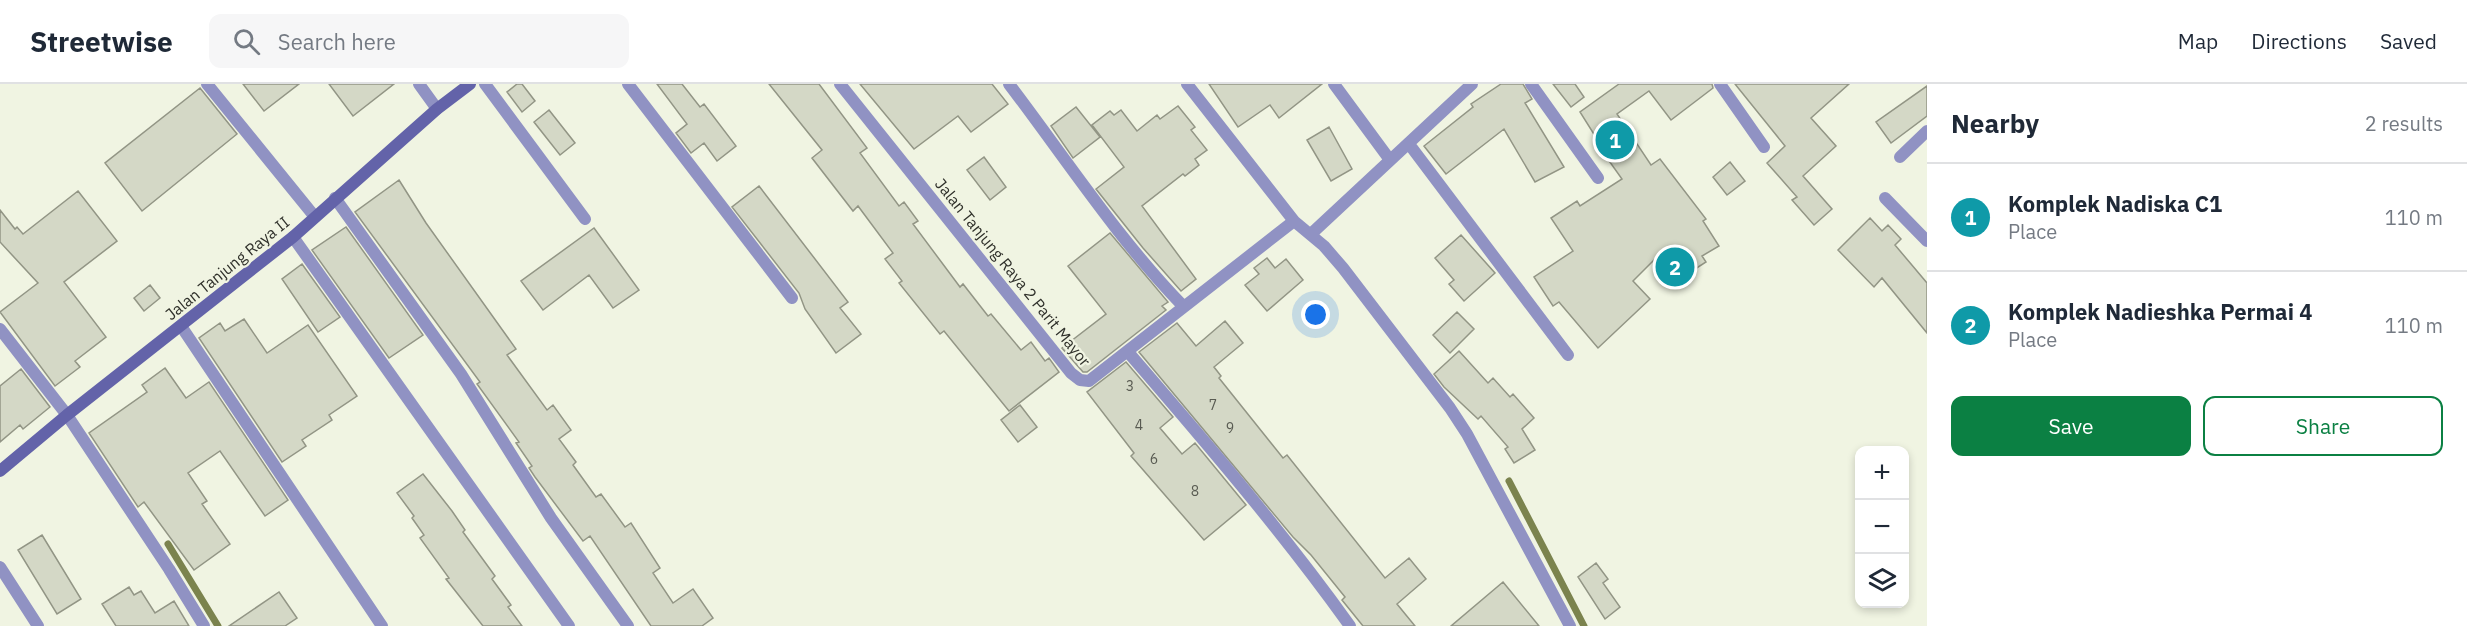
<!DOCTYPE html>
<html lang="en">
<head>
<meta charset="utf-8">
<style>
	body { margin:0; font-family:"IBM Plex Sans",sans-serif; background:#f6f6f7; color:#1f2937 }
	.controls { position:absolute; right:18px; bottom:18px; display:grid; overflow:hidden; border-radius:12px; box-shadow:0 3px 9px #0003 }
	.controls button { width:54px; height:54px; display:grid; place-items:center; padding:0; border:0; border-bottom:2px solid #e0e1e3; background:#fff; color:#1f2937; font:30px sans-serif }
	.you { position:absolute; left:1316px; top:231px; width:21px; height:21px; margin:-15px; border:4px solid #fff; border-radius:50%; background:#1a73e8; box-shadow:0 0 0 9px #1a73e833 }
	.badge { display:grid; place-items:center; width:39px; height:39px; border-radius:50%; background:#0b8043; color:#fff; font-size:20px; font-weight:700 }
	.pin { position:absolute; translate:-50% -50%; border:3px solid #fff; box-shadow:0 2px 6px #0006 }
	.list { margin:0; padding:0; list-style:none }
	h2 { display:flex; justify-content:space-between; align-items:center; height:78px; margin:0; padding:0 24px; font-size:26px }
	h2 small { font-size:20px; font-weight:400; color:#747a83 }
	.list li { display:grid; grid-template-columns:39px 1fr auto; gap:18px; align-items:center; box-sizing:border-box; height:108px; padding:0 24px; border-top:2px solid #e0e1e3 }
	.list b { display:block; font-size:22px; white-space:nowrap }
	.list p { margin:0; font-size:20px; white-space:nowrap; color:#747a83 }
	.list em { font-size:20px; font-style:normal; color:#747a83 }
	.actions { display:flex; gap:12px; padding:18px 24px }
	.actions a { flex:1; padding:14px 0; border:2px solid #0b8043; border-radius:12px; text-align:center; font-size:21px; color:#0b8043 }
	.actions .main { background:#0b8043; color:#fff }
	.icon { flex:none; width:33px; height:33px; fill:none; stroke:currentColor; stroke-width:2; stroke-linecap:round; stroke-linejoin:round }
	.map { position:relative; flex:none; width:1927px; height:542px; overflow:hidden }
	header { display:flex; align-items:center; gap:36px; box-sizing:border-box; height:84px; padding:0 30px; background:#fff; border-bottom:2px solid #e0e1e3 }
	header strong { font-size:28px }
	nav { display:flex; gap:33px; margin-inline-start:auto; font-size:21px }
	.search { width:420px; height:54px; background:#f6f6f7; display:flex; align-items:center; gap:15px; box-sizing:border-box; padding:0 21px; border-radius:12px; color:#747a83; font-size:22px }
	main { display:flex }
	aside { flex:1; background:#fff }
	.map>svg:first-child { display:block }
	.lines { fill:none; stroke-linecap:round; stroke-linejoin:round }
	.stream { stroke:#7b834e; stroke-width:7 }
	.building { fill:#d4d8c6; stroke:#929585; stroke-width:1.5 }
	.lane { stroke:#9092c3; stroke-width:12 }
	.street { stroke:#9092c3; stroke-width:12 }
	.secondary { stroke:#6363a9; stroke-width:12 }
	.labels { text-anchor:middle; stroke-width:4.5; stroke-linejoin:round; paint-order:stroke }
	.number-label { font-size:14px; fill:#595b52 }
	.street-label { font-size:16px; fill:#30312b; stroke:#f0f4e2 }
</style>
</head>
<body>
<header>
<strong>Streetwise</strong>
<div class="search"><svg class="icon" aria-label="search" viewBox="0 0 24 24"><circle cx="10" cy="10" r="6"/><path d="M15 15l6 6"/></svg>Search here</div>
<nav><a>Map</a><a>Directions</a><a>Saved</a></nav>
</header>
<main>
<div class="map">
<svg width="1927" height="542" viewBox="0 0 1927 542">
	<rect width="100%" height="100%" fill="#f0f4e2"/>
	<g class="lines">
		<path class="stream" d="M 1509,397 L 1584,542
			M 168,460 L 218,542"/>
	</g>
	<path class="building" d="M 243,0 L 299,0 L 264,27 Z
		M 329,0 L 394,0 L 353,32 Z
		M 517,0 L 522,0 L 535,17 L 522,28 L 507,8 Z
		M 657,0 L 682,0 L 700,23 L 704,20 L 736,62 L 717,77 L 704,59 L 691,69 L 676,49 L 687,40 Z
		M 769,0 L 819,0 L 867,64 L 860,69 L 899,122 L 904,118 L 918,137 L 913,140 L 960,203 L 963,200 L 988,232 L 991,230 L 1021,266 L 1031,258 L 1045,277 L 1049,274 L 1059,288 L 1009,327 L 944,247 L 940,250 L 899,199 L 902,197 L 885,175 L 893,169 L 858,122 L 853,127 L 812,74 L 822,66 Z
		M 860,0 L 992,0 L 1008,20 L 971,48 L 958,32 L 914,65 Z
		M 1209,0 L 1322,0 L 1279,34 L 1270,21 L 1238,43 Z
		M 1501,0 L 1523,0 L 1532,15 L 1525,19 L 1564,83 L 1535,98 L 1504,45 L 1446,90 L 1424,62 L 1473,23 L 1471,20 Z
		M 1553,0 L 1575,0 L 1584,13 L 1571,23 Z
		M 1619,0 L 1712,0 L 1713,4 L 1671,36 L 1649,7 L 1617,30 L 1651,81 L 1660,75 L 1706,135 L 1703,137 L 1719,162 L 1702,172 L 1706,178 L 1675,198 L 1660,170 L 1633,197 L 1650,215 L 1598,264 L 1559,218 L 1553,222 L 1534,193 L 1573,167 L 1551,134 L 1577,117 L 1580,122 L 1622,95 L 1595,57 L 1597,55 L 1580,28 Z
		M 1735,0 L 1849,0 L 1811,34 L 1836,62 L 1803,92 L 1832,125 L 1814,141 L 1792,116 L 1797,113 L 1767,79 L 1785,62 Z
		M 1927,2 L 1927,32 L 1891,59 L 1876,38 Z
		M 200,4 L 237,50 L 142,127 L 105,79 Z
		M 1178,22 L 1195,43 L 1191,46 L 1207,66 L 1195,75 L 1199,81 L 1185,92 L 1183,90 L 1142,122 L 1196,195 L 1181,207 L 1143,164 L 1096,105 L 1124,83 L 1092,41 L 1110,27 L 1114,31 L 1121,26 L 1137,47 L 1157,31 L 1160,35 Z
		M 1076,23 L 1100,53 L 1073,74 L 1051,42 Z
		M 549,26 L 575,59 L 560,71 L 534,38 Z
		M 1329,43 L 1352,85 L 1331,97 L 1307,56 Z
		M 984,73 L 1006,103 L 990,116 L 967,86 Z
		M 1730,78 L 1745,97 L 1727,111 L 1713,93 Z
		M 399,96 L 426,139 L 516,265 L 507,271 L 547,326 L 553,321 L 571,346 L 559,355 L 576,378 L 573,381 L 596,413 L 601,410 L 625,443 L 631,439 L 660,484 L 653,489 L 673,519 L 693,505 L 713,534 L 702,542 L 651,542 L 590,452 L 583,457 L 535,393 L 529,384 L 532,382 L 516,359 L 519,358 L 477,300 L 480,298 L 355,128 Z
		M 759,102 L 848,218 L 840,224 L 861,250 L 836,269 L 805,225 L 799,209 L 732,123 Z
		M 78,107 L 117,157 L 64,198 L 106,253 L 75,277 L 80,283 L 55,302 L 0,228 L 38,199 L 0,158 L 0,126 L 15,145 L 17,143 L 23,150 Z
		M 1870,134 L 1882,147 L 1888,141 L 1901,155 L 1895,161 L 1927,199 L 1927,249 L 1882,194 L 1874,203 L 1838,166 Z
		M 346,143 L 423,251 L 389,274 L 312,166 Z
		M 594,144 L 639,206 L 613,224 L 589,191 L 543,226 L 521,197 Z
		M 1110,149 L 1168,218 L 1162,222 L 1166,226 L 1087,288 L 1083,288 L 1062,264 L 1106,230 L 1068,182 Z
		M 1461,151 L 1495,189 L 1464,217 L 1449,200 L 1454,196 L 1435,174 Z
		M 1267,174 L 1275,184 L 1286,175 L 1303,196 L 1267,227 L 1245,201 L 1259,190 L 1254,184 Z
		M 302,180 L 340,233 L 318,248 L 282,195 Z
		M 150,201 L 160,214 L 144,227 L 134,214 Z
		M 1457,228 L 1474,245 L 1450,269 L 1433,251 Z
		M 244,235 L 267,269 L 308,241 L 357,312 L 329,331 L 332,336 L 302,356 L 306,362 L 282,378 L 199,254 L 220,239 L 225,247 Z
		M 1225,237 L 1243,259 L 1214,283 L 1221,292 L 1219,294 L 1283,374 L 1287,371 L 1385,494 L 1409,474 L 1426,495 L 1397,520 L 1415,542 L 1363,542 L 1342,516 L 1345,513 L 1311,471 L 1293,453 L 1139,268 L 1177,239 L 1196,262 Z
		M 1459,267 L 1488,299 L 1493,294 L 1510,313 L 1513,310 L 1534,334 L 1522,345 L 1535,366 L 1514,379 L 1505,365 L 1508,363 L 1481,332 L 1478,335 L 1444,303 L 1434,290 Z
		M 1126,278 L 1173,333 L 1160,344 L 1182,370 L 1195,359 L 1246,421 L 1204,456 L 1131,372 L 1134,369 L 1087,308 Z
		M 165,284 L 186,314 L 209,298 L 288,416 L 265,432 L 220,367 L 188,389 L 207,417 L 202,420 L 230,460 L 194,486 L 144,418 L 138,423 L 89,349 L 147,308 L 142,301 Z
		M 21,285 L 50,323 L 23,345 L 20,341 L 0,358 L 0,302 Z
		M 1020,321 L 1037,343 L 1018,358 L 1001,336 Z
		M 423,390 L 452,427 L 465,446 L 463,448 L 495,492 L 492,495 L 511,521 L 508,523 L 522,542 L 483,542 L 446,495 L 449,494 L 420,454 L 424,451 L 412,434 L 414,432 L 397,409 Z
		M 42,451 L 81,515 L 57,530 L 18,466 Z
		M 1596,479 L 1608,495 L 1603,499 L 1620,523 L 1605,535 L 1578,493 Z
		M 1503,498 L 1539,542 L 1451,542 Z
		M 129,503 L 134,511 L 141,507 L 155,529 L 174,517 L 189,542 L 116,542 L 102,520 Z
		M 279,508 L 297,534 L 285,542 L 229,542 Z"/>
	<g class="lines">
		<path class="lane" d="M 207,0 L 315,133
			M 1885,114 L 1927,157"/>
		<path class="street" d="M 419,0 L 437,25
			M 485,0 L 585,135
			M 628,0 L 792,214
			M 840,0 L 1071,289 L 1080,296 L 1089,297 L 1294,137 L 1187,0
			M 1009,0 C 1066,75 1118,155 1183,222
			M 1334,0 L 1390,76
			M 1531,0 L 1598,94
			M 1720,0 L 1764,63
			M 1409,60 L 1568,271
			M 1900,73 L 1927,47
			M 335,114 L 461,290 L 551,434 L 628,542
			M 1294,137 L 1324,162 L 1343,184 L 1450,324 L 1467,350 L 1570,542
			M 1311,150 L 1472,0
			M 293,153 L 569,542
			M 181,242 L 382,542
			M 0,245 L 67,331 L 169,485 L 204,542
			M 1128,268 C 1204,356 1282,447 1350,542
			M 0,483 L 38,542"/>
		<path class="secondary" d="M 0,387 L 67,331 L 293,153 L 437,25 L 470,0"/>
	</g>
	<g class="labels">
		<g class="number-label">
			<text x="1130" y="307">3</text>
			<text x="1213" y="326">7</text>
			<text x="1139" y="346">4</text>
			<text x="1230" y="349">9</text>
			<text x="1154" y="380">6</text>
			<text x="1195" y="412">8</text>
		</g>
		<g class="street-label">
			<text transform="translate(227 184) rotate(-39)" y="6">Jalan Tanjung Raya II</text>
			<text transform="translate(1013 188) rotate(51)" y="6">Jalan Tanjung Raya 2 Parit Mayor</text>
		</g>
	</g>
</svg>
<div class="controls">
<button>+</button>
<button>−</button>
<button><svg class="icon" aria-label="layers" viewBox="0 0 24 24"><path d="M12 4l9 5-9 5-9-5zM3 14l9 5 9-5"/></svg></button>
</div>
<div class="you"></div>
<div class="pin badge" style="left:1615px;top:56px;background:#0f9aa8">1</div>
<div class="pin badge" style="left:1675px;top:183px;background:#0f9aa8">2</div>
</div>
<aside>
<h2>Nearby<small>2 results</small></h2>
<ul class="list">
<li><span class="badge" style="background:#0f9aa8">1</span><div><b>Komplek Nadiska C1</b><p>Place</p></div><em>110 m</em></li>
<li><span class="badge" style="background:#0f9aa8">2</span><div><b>Komplek Nadieshka Permai 4</b><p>Place</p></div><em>110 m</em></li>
</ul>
<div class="actions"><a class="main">Save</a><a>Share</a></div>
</aside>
</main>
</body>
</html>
